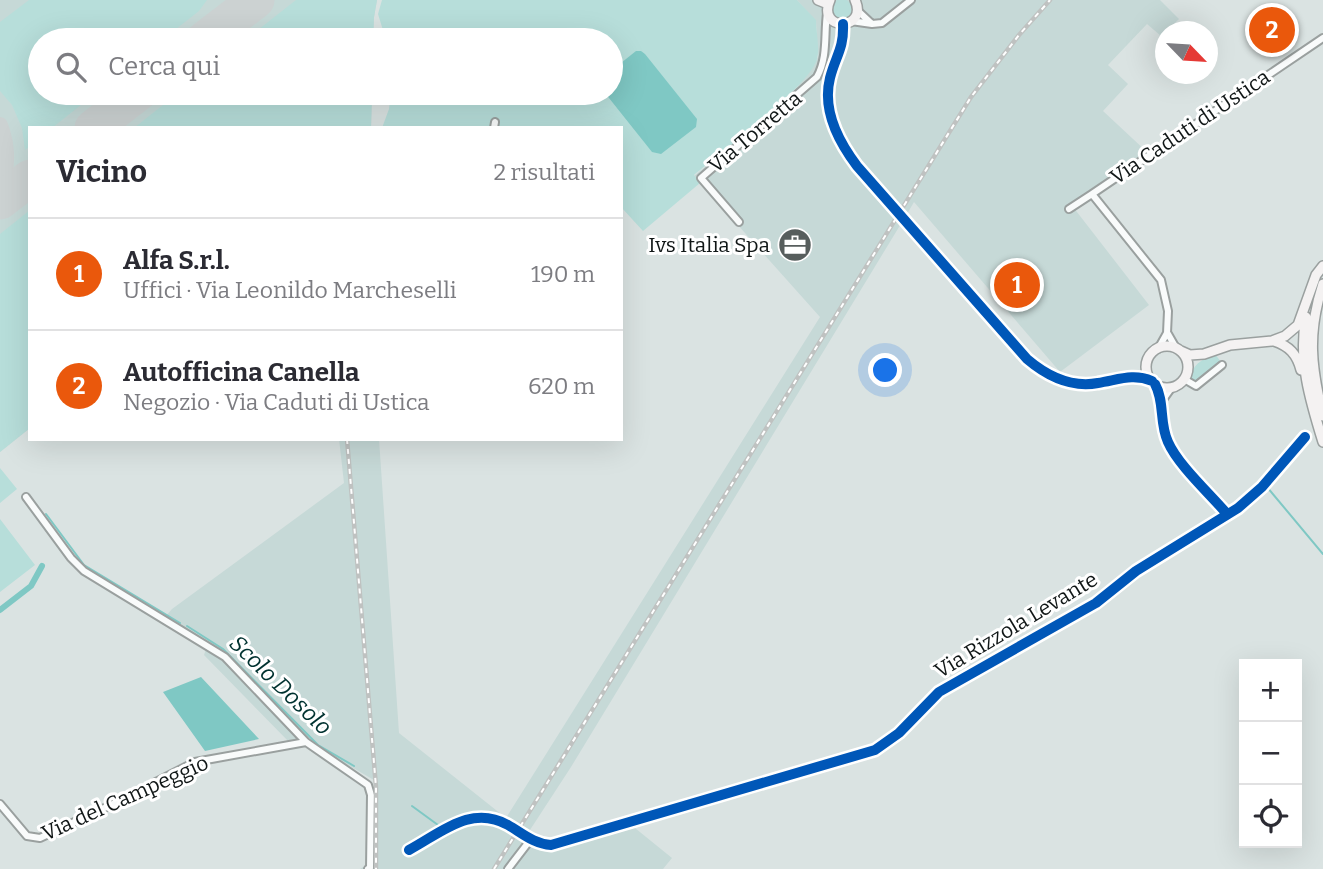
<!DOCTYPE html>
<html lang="it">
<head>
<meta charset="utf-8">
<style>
	body { margin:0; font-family:Bitter,serif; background:#f2f2f3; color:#2b2b33 }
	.controls { position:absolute; right:21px; bottom:21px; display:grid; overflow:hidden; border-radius:0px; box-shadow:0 7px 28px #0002 }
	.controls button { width:63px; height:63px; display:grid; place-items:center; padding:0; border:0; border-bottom:2px solid #e1e1e2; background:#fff; color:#2b2b33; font:35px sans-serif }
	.compass { position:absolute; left:1155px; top:21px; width:63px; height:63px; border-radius:50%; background:#fff; box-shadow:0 7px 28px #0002; rotate:115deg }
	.you { position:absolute; left:886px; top:371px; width:24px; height:24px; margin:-18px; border:5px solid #fff; border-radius:50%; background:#1a73e8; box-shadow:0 0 0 10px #1a73e833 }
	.badge { display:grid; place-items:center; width:46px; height:46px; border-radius:50%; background:#ea580c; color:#fff; font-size:23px; font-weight:700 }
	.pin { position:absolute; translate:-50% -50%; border:4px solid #fff; box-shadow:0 2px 7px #0006 }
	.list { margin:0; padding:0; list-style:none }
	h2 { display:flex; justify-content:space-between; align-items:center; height:91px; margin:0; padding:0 28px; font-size:30px }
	h2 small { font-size:23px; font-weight:400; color:#7c7c81 }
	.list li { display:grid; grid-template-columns:46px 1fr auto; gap:21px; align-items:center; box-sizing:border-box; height:112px; padding:0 28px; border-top:2px solid #e1e1e2 }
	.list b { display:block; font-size:26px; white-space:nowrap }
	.list p { margin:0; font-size:23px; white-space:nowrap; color:#7c7c81 }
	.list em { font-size:23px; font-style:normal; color:#7c7c81 }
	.icon { flex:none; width:38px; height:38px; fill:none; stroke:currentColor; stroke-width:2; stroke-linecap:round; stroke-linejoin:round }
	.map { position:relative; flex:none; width:1323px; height:869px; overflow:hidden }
	.search { position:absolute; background:#fff; box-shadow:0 7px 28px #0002; left:28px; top:28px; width:595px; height:77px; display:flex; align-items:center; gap:18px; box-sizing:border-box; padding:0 24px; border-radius:38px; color:#7c7c81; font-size:26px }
	.panel { position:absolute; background:#fff; box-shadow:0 7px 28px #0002; left:28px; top:126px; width:595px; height:315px; border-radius:0px }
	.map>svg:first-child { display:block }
	.built { fill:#c6d9d7 }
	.green { fill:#b7deda }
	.water { fill:#7fc8c4 }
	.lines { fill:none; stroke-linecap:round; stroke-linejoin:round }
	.stream { stroke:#7fc8c4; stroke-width:2 }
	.canal { stroke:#7fc8c4; stroke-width:6 }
	.taxiway { stroke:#ccd2d2; stroke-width:16 }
	.runway { stroke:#ccd2d2; stroke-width:37 }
	.street-casing { stroke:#9aa09f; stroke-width:10 }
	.secondary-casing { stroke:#9aa09f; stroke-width:12 }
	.street { stroke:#f9fbfb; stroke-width:6 }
	.secondary { stroke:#f4f2f2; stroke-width:9 }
	.rail-casing { stroke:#bfc2c1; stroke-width:4.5 }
	.rail { stroke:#fff; stroke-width:2; stroke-dasharray:5; stroke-linecap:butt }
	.cycleway-casing { stroke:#fff; stroke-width:15 }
	.cycleway { stroke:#0057b8; stroke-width:10 }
	.labels { text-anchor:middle; stroke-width:6; stroke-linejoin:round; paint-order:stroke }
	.street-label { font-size:21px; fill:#101616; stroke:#fff }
	.poi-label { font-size:21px; fill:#101616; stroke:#fff; text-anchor:end }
	.water-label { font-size:23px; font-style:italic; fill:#003230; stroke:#fff }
</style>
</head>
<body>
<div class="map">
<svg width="1323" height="869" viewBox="0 0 1323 869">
	<rect width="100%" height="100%" fill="#dae3e2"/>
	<path class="built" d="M 0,0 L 377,0 L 374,17 L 373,40 L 40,40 L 40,93 L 372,93 L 371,128 L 30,128 L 30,428 L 0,452 Z
		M 797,0 L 1160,0 L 1179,19 L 1161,36 L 1147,24 L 1108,65 L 1128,84 L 1103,111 L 1147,152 L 1070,203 L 1149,305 L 1060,372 L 914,202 L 907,214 L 904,212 L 898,221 L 901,224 L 899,227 L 571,767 L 528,833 L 523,830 L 519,836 L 544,848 L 596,836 L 630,824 L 672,858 L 663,869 L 360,869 L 373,861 L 374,780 L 317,747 L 312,750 L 305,745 L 291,744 L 204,655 L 208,643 L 165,617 L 172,609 L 344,483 L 339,439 L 379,439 L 399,733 L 506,818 L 820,317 L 694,176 L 790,96 L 814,65 L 818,57 L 816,21 Z"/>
	<path class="green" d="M832 9a10 10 0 1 1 20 0a10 10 0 1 1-20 0Z
		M 29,0 L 207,0 L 199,11 L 162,40 L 40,40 L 40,93 L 96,93 L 52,128 L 30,128 L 30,146 L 25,150 L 22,128 L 12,105 L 0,91 L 0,22 Z
		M 296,0 L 377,0 L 374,17 L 373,40 L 245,40 Z
		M 382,0 L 797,0 L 816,20 C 816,32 820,48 817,59 C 810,86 719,154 694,175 L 700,183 L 643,231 L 621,207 L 621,128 L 382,128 L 389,109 L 391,93 L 611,93 L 611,40 L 386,40 L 378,14 Z
		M 178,93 L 372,93 L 371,128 L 134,128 Z
		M 30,210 L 30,428 L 0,452 L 0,234 Z
		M 1215,354 L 1221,362 L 1208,370 L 1209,373 L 1197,382 L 1193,382 L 1190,377 C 1195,362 1202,360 1215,354 Z
		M 0,468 L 17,489 L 0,503 Z
		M 0,519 L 35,565 L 0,592 Z"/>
	<path class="water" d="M 636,51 L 641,51 L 645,54 L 697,119 L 696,127 L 661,154 L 652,152 L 605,93 L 611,93 L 611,71 Z
		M 201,677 L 259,739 L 205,751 L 163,692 Z"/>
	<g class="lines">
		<path class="stream" d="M 1267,487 L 1323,554
			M 46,514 L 84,565 L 180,623
			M 187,626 L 223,649 L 318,745 L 354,766
			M 412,806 L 438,825"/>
		<path class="canal" d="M 0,610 L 31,586 L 42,566"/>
		<path class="taxiway" d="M 217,30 L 231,12 L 237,0
			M 0,125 C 8,146 8,168 0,189"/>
		<path class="runway" d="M 204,40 L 256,0
			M 93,128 L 138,93
			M 0,201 L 30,178"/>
		<g class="street-casing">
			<path id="street" d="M 851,21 L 872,24 L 857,10
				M 872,24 L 882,23 L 911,0
				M 426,94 L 427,93
				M 494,128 L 495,122
				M 1069,209 L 1092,194
				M 739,222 L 701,178 L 817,77 C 828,57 824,35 827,13
				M 1168,334 L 1176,348
				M 1158,349 L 1167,333 L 1168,311 L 1161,280 L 1092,194 L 1323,38
				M 1184,379 L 1196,386 L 1222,365
				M 1155,384 C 1165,402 1159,423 1168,442 C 1178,465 1210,494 1227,514
				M 1162,401 L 1172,387
				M 26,497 L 71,558 L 84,571 L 225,657 L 306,742 L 368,785 L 371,795 L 370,868 L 368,869
				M 0,804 L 27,836 L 40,838 L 113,804 L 195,762 L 306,742
				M 520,832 L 542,844 L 564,842 L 875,750 L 899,733 L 939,692 L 1096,603 L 1136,571 L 1238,508 L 1262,487 L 1305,437
				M 409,850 C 428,840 463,814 485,816 C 494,817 502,822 510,826
				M 508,869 L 531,839"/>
		</g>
		<g class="secondary-casing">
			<path id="secondary" d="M 818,0 L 828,4
				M 830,0 C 816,32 869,31 855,0
				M 843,24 C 844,52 834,57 830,81 C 819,133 862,171 893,205
				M 905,219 L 1027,359 C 1047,376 1071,388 1098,383 C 1118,380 1133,373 1152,381
				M 1323,284 C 1307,333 1311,367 1323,416
				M 1306,317 C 1298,360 1310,400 1323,442
				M 1274,341 C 1289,346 1297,354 1301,370
				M1146 367a21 21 0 1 1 42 0a21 21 0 1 1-42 0Z
				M 1181,351 L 1190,355 L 1204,354 L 1230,345 L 1272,341 L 1285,336 L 1298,325 L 1316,275 L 1323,266"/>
		</g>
		<use href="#street" class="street"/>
		<use href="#secondary" class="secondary"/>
		<g class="rail-casing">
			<path id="rail" d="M 347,439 L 376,787 L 376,869
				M 494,869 L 971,97 L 1019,35 L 1050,0"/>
		</g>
		<use href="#rail" class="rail"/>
		<g class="cycleway-casing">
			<path id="cycleway" d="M 843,24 C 844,49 836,55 830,78 C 822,110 838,141 857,166 L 1027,359 C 1047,376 1071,388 1098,383 C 1118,380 1133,373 1152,381
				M 1155,384 C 1165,402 1159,423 1168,442 C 1178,465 1210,494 1227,514
				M 409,850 C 441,833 471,804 508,825 C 522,833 534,844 551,845 L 875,750 L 899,733 L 939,692 L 1096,603 L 1136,571 L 1238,508 L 1262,487 L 1305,437"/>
		</g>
		<use href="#cycleway" class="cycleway"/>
	</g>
	<defs>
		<g id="office-disc" transform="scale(1.75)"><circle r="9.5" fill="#575e5d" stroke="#fff"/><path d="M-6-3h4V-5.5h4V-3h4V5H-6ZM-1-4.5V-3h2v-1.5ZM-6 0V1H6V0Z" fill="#fff"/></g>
	</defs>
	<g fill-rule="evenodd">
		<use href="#office-disc" x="795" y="245"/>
	</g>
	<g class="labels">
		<g class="street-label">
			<text transform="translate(1190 127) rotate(-34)" y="7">Via Caduti di Ustica</text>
			<text transform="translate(755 132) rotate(-40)" y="7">Via Torretta</text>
			<text transform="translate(1016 625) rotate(-31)" y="7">Via Rizzola Levante</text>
			<text transform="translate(125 798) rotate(-24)" y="7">Via del Campeggio</text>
		</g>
		<g class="poi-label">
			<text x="770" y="252">Ivs Italia Spa</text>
		</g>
		<g class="water-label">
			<text transform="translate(281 685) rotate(44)" y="8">Scolo Dosolo</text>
		</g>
	</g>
</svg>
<div class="controls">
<button>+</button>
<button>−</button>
<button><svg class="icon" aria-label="locate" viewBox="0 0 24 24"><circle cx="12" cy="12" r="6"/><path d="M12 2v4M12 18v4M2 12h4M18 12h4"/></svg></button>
</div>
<svg class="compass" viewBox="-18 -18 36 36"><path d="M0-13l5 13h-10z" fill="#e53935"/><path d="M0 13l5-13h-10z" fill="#7c7c81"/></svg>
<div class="you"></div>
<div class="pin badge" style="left:1017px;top:285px">1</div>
<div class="pin badge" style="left:1272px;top:30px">2</div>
<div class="search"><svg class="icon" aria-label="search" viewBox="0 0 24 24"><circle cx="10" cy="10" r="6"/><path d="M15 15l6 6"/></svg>Cerca qui</div>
<section class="panel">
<h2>Vicino<small>2 risultati</small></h2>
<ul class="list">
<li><span class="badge">1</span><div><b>Alfa S.r.l.</b><p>Uffici · Via Leonildo Marcheselli</p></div><em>190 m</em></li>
<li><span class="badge">2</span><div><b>Autofficina Canella</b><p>Negozio · Via Caduti di Ustica</p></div><em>620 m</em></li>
</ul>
</section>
</div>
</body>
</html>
